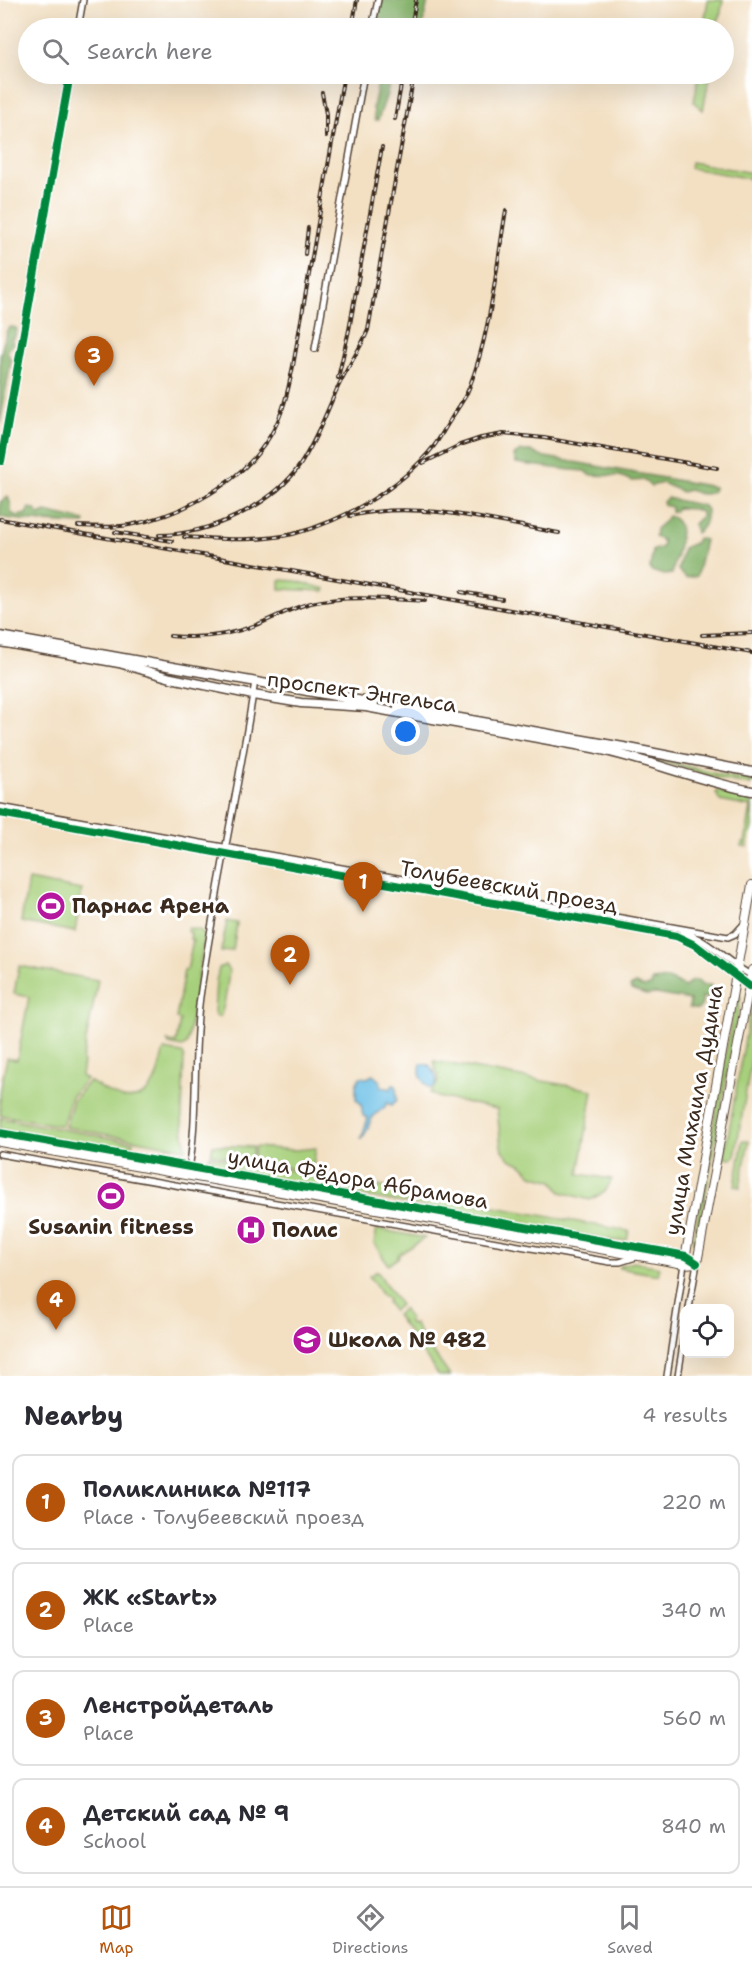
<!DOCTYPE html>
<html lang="en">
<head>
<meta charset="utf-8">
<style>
	body { margin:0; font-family:"Shantell Sans",sans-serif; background:#f7f7f7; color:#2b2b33 }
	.controls { position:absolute; right:18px; bottom:18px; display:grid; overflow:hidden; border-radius:12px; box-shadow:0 6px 24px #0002 }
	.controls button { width:54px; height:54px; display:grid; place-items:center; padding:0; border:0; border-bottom:2px solid #e1e1e2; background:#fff; color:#2b2b33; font:30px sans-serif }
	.you { position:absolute; left:406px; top:732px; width:21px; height:21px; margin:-15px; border:4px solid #fff; border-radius:50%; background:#1a73e8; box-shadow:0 0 0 9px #1a73e833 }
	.badge { display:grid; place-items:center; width:39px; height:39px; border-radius:50%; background:#b45309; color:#fff; font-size:20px; font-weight:700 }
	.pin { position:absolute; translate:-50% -50px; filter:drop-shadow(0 2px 3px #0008) }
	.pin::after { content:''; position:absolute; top:32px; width:21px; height:18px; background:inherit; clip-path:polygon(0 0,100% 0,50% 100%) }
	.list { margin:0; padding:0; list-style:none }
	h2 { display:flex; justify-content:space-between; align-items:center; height:78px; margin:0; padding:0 24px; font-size:26px }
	h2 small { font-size:20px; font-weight:400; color:#7c7c81 }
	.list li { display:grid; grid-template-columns:39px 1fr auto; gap:18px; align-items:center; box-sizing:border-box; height:96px; margin:0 12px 12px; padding:0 12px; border:2px solid #e1e1e2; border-radius:12px }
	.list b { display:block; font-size:22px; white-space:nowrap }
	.list p { margin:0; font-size:20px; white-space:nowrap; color:#7c7c81 }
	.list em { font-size:20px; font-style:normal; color:#7c7c81 }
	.icon { flex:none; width:33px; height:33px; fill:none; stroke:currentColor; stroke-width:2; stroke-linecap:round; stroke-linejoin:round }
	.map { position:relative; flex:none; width:752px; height:1376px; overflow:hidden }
	.search { position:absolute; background:#fff; box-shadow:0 6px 24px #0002; left:18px; right:18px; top:18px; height:66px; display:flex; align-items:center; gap:15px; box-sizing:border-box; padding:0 21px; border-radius:33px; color:#7c7c81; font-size:22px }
	.sheet { height:510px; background:#fff }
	nav { display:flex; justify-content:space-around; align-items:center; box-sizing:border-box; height:84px; border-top:2px solid #e1e1e2; background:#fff; font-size:16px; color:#7c7c81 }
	nav a { display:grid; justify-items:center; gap:3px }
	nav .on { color:#b45309 }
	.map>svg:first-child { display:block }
	.green { fill:#a7d07b; stroke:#717d4c; stroke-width:1.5 }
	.forest { fill:#85b26b; stroke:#606e44; stroke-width:1.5 }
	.water { fill:#6abfe6; stroke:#527482; stroke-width:1.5 }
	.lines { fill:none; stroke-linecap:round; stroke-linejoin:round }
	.street-casing { stroke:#574537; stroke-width:8 }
	.secondary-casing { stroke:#574537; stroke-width:10 }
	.primary-casing { stroke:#574537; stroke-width:11 }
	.street { stroke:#fff; stroke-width:5 }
	.secondary { stroke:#fff; stroke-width:8 }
	.primary { stroke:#fff; stroke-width:8 }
	.rail-casing { stroke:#3b2a1e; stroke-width:4 }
	.rail { stroke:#fff; stroke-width:1.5; stroke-dasharray:4.5; stroke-linecap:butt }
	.cycleway-casing { stroke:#fff; stroke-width:11 }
	.cycleway { stroke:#00873e; stroke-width:8 }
	.labels { text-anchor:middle; stroke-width:6; stroke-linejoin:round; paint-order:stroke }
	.street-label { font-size:21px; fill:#3b2a1e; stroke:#fff }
	.poi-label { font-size:21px; font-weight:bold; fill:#3b2a1e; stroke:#fff; text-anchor:start }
</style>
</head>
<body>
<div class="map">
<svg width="752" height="1376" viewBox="0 0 752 1376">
	<rect width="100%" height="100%" fill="#fff"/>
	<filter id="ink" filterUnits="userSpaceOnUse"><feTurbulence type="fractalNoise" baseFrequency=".0167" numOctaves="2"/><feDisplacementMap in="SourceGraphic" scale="12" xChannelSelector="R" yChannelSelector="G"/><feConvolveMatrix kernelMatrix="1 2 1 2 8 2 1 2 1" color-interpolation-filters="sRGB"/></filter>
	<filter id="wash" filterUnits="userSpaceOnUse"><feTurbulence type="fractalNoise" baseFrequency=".008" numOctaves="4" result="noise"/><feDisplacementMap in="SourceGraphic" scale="24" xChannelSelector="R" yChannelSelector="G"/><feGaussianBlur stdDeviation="1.35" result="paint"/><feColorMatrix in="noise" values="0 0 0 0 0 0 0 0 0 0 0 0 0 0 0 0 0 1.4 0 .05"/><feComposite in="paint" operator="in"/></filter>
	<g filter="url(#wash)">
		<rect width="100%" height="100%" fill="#f3e0c3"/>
		<path class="green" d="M 708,0 L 723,0 L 720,17 L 714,26 L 704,24 Z
			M 699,74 L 710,74 L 703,110 L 694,102 Z
			M 691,162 L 752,173 L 752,179 L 690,168 Z
			M 280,580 L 296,581 L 326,589 L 325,591 L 280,589 Z
			M 656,758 L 717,774 L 752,781 L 751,785 L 716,778 L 655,760 Z
			M 717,791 L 747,797 L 747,799 L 752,802 L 752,827 L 747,847 L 741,846 L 742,843 L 745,843 L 751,807 L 720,801 L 716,793 Z
			M 28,880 L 82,890 L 75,932 L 21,922 Z
			M 227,921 L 237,923 L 233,950 L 221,952 Z
			M 188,928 L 200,930 L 205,936 L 187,1044 L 182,1047 L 169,1044 L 167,1040 L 169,1042 L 176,1043 L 180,1020 L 176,1019 L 184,970 L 187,970 L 193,940 L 190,939 L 191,933 L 187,931 Z
			M 225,965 L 229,971 C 227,986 226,1004 220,1017 L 217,1017 L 214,1013 L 216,981 L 219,968 Z
			M 19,966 L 98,980 L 82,1061 L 83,1062 L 81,1076 L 86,1079 L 71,1097 L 62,1126 L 0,1115 L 0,1092 L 7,1058 L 17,1060 L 29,997 L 14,994 Z
			M 736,996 L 741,997 L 697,1243 L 693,1242 Z
			M 752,999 L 752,1057 L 735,1156 L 731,1159 L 724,1158 Z
			M 164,1050 L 182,1053 L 184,1055 L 182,1118 L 186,1149 L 65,1127 L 73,1100 L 89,1081 C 108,1093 134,1111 152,1086 C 159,1076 160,1062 164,1050 Z
			M 434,1061 L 593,1090 L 579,1174 L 612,1179 L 605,1192 L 590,1200 L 561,1192 L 553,1181 L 532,1175 L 521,1164 L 509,1159 L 501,1147 L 497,1109 L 438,1097 L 430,1093 C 445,1076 436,1079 434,1061 Z
			M 0,1118 L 133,1142 L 131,1151 L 118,1152 L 0,1130 Z
			M 743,1140 L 749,1141 L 740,1187 L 735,1186 Z
			M 213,1145 L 253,1147 L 250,1161 L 211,1154 Z
			M 255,1147 L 295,1150 L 316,1148 L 312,1172 L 252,1161 Z
			M 209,1156 L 629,1231 L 627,1240 L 615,1241 L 207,1168 Z
			M 377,1229 L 425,1238 L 398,1255 L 399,1257 L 388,1265 L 374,1243 Z
			M 633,1262 L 660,1267 L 658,1275 L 619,1268 L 619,1266 Z
			M 377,1271 L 400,1305 L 393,1311 L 387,1302 L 388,1300 L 385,1296 L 383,1297 L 369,1276 Z
			M 403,1309 L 410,1319 L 408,1321 L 411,1325 L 414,1324 L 422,1336 L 415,1341 L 396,1315 Z
			M 425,1341 L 450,1376 L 439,1376 L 418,1346 Z"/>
		<path class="forest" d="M 380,0 L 428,1 L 422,28 L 386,28 L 384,22 L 379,19 Z
			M 380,74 L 391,74 L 387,94 L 378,120 L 375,120 L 373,107 Z
			M 11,327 L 16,328 L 17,330 L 14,338 L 11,338 L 13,344 L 7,351 L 11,361 L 0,424 L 0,356 L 7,330 Z
			M 521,451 L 531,451 L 540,456 L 714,487 L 714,489 C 710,497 697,494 689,490 L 682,492 L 663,483 L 651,486 L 645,480 L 632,481 L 620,476 L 589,475 L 585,471 C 561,470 540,466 516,463 L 514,455 Z
			M 8,497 L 11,505 L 11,513 L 17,516 L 26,514 L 29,508 L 35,509 L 39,515 L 46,512 L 85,521 L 84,524 C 55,523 28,522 0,517 L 0,502 Z
			M 667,498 L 704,506 L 707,510 C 706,521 705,527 696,533 L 694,524 L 701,517 L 701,512 L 694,509 L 677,508 L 674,512 L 671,512 L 671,507 L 664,505 L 663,502 Z
			M 668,516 C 691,521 675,558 672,574 L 664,575 L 651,571 L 650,568 L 653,550 L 661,548 L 663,545 L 662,540 L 655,537 L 656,529 L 664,522 Z
			M 697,538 L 705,540 L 697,576 L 686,578 L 678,570 L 683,548 L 695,543 Z
			M 668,979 L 685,987 L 691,981 L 699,981 L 701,985 L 711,985 L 712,997 L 710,999 L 702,997 L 702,1005 L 698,1010 L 689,1008 L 690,1000 L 656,994 L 646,995 L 631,990 L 630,987 L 636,984 L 643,987 L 651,986 L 652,981 Z"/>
		<path class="water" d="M 421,1064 L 429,1065 C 435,1072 438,1077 435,1087 L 430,1088 C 422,1082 418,1074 421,1064 Z
			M 373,1075 L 381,1082 L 380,1086 L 391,1089 L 393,1084 L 396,1086 L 397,1100 L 392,1105 L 387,1103 C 384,1111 378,1110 373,1117 C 368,1123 369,1131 361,1139 L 368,1118 L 363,1116 L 361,1104 L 356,1099 L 356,1085 L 360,1077 L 367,1078 Z"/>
	</g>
	<g filter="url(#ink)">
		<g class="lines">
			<g class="street-casing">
				<path id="street" d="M 78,28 L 83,0
					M 372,28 L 378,0
					M 315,349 L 364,74
					M 1,461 L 70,74
					M 0,807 L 728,937 L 735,934 L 745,923
					M 0,813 L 676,936 L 695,945 L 749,986
					M 682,932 C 709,939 727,963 751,975
					M 0,1154 L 610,1262 L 620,1262 L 636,1257
					M 188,1175 C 199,1116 192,1056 200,997 C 215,891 239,787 255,681
					M 689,1308 L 697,1263
					M 667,1376 L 684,1264
					M 678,1376 L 684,1338"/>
			</g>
			<g class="secondary-casing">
				<path id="secondary" d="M 0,1133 L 670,1253 L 686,1256 L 697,1263
					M 0,1142 L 684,1264 L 697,1263
					M 685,1259 L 752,885
					M 697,1263 L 752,970"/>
			</g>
			<g class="primary-casing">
				<path id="primary" d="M 0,636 L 374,703
					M 0,642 L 119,663 L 171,678 L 253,695 L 301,703 L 366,707 L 593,748 C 647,759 698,781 752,791
					M 398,707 L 629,748 L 752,772"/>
			</g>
			<use href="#street" class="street"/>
			<use href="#secondary" class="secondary"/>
			<use href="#primary" class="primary"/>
			<g class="rail-casing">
				<path id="rail" d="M 352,28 L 357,0
					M 411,28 L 416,0
					M 322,93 L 326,114 L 326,137
					M 395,119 L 403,74
					M 305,254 L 308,228
					M 338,378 L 349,330 L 382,147
					M 423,463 L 460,445 L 481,438 L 503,434 L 544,438 L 717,468
					M 350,516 C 419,500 491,521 559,533
					M 0,519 L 752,653
					M 78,526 C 95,527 112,528 129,525 C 181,516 243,482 270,436 C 283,415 288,391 293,366 L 344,74
					M 115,532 L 172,541
					M 159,535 C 208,535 272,506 300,465 C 316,441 326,413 338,387 C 347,367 360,350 368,330 L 412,86
					M 184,537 C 220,539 258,542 293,534 C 344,521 401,488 434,446 C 440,438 445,428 451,419 C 457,409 465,399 469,388 C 491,332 496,268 506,210
					M 461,592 L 502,599
					M 702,635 L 752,633
					M 170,636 C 200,639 228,636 256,625 C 274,618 291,608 311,603 C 348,595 387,599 425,601"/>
			</g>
			<use href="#rail" class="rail"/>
			<g class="cycleway-casing">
				<path id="cycleway" d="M 1,461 L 70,74
					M 0,813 L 676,936 L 695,945 L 749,986
					M 0,1133 L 670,1253 L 686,1256 L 697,1263"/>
			</g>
			<use href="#cycleway" class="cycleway"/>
		</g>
	</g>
	<defs>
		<g id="stadium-disc" transform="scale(1.5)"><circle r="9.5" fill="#b5179e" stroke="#fff"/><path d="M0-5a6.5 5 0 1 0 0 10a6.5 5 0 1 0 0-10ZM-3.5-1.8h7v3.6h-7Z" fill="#fff"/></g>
		<g id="hospital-disc" transform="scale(1.5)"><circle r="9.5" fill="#b5179e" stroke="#fff"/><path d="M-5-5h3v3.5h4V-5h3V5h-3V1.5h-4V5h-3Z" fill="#fff"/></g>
		<g id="school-disc" transform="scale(1.5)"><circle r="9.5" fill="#b5179e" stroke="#fff"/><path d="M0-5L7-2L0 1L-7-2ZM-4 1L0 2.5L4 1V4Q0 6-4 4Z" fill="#fff"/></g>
	</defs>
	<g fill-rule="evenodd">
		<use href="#stadium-disc" x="51" y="906"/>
		<use href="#stadium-disc" x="111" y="1196"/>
		<use href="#hospital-disc" x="251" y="1230"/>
		<use href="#school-disc" x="307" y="1340"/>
	</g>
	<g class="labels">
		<g class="street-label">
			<text transform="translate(362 692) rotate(8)" y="7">проспект Энгельса</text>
			<text transform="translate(509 887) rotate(10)" y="7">Толубеевский проезд</text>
			<text transform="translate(694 1110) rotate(-80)" y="7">улица Михаила Дудина</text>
			<text transform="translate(358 1179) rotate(10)" y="7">улица Фёдора Абрамова</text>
		</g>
		<g class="poi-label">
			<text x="72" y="913">Парнас Арена</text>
			<text x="111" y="1234" text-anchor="middle">Susanin fitness</text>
			<text x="272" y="1237">Полис</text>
			<text x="328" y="1347">Школа № 482</text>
		</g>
	</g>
</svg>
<div class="controls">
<button><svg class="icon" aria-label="locate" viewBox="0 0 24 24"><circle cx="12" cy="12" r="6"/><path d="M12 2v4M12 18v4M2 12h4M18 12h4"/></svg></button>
</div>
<div class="you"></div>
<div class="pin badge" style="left:363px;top:912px">1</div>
<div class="pin badge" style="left:290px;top:985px">2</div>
<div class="pin badge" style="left:94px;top:386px">3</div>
<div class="pin badge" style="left:56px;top:1330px">4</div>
<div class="search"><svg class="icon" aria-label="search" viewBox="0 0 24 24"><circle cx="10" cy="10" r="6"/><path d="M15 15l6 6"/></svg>Search here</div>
</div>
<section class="sheet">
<h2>Nearby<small>4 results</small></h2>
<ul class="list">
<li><span class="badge">1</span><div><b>Поликлиника №117</b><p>Place · Толубеевский проезд</p></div><em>220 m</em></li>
<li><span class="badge">2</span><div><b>ЖК «Start»</b><p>Place</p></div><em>340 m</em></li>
<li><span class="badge">3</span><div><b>Ленстройдеталь</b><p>Place</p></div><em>560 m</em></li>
<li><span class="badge">4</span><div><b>Детский сад № 9</b><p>School</p></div><em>840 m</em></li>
</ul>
</section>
<nav>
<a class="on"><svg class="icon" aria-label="map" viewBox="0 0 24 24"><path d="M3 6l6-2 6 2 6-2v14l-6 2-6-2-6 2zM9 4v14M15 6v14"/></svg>Map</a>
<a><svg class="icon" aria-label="directions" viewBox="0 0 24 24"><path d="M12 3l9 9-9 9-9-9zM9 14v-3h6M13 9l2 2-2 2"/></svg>Directions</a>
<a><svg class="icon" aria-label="saved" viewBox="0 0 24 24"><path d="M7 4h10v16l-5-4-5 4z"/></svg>Saved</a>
</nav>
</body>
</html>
